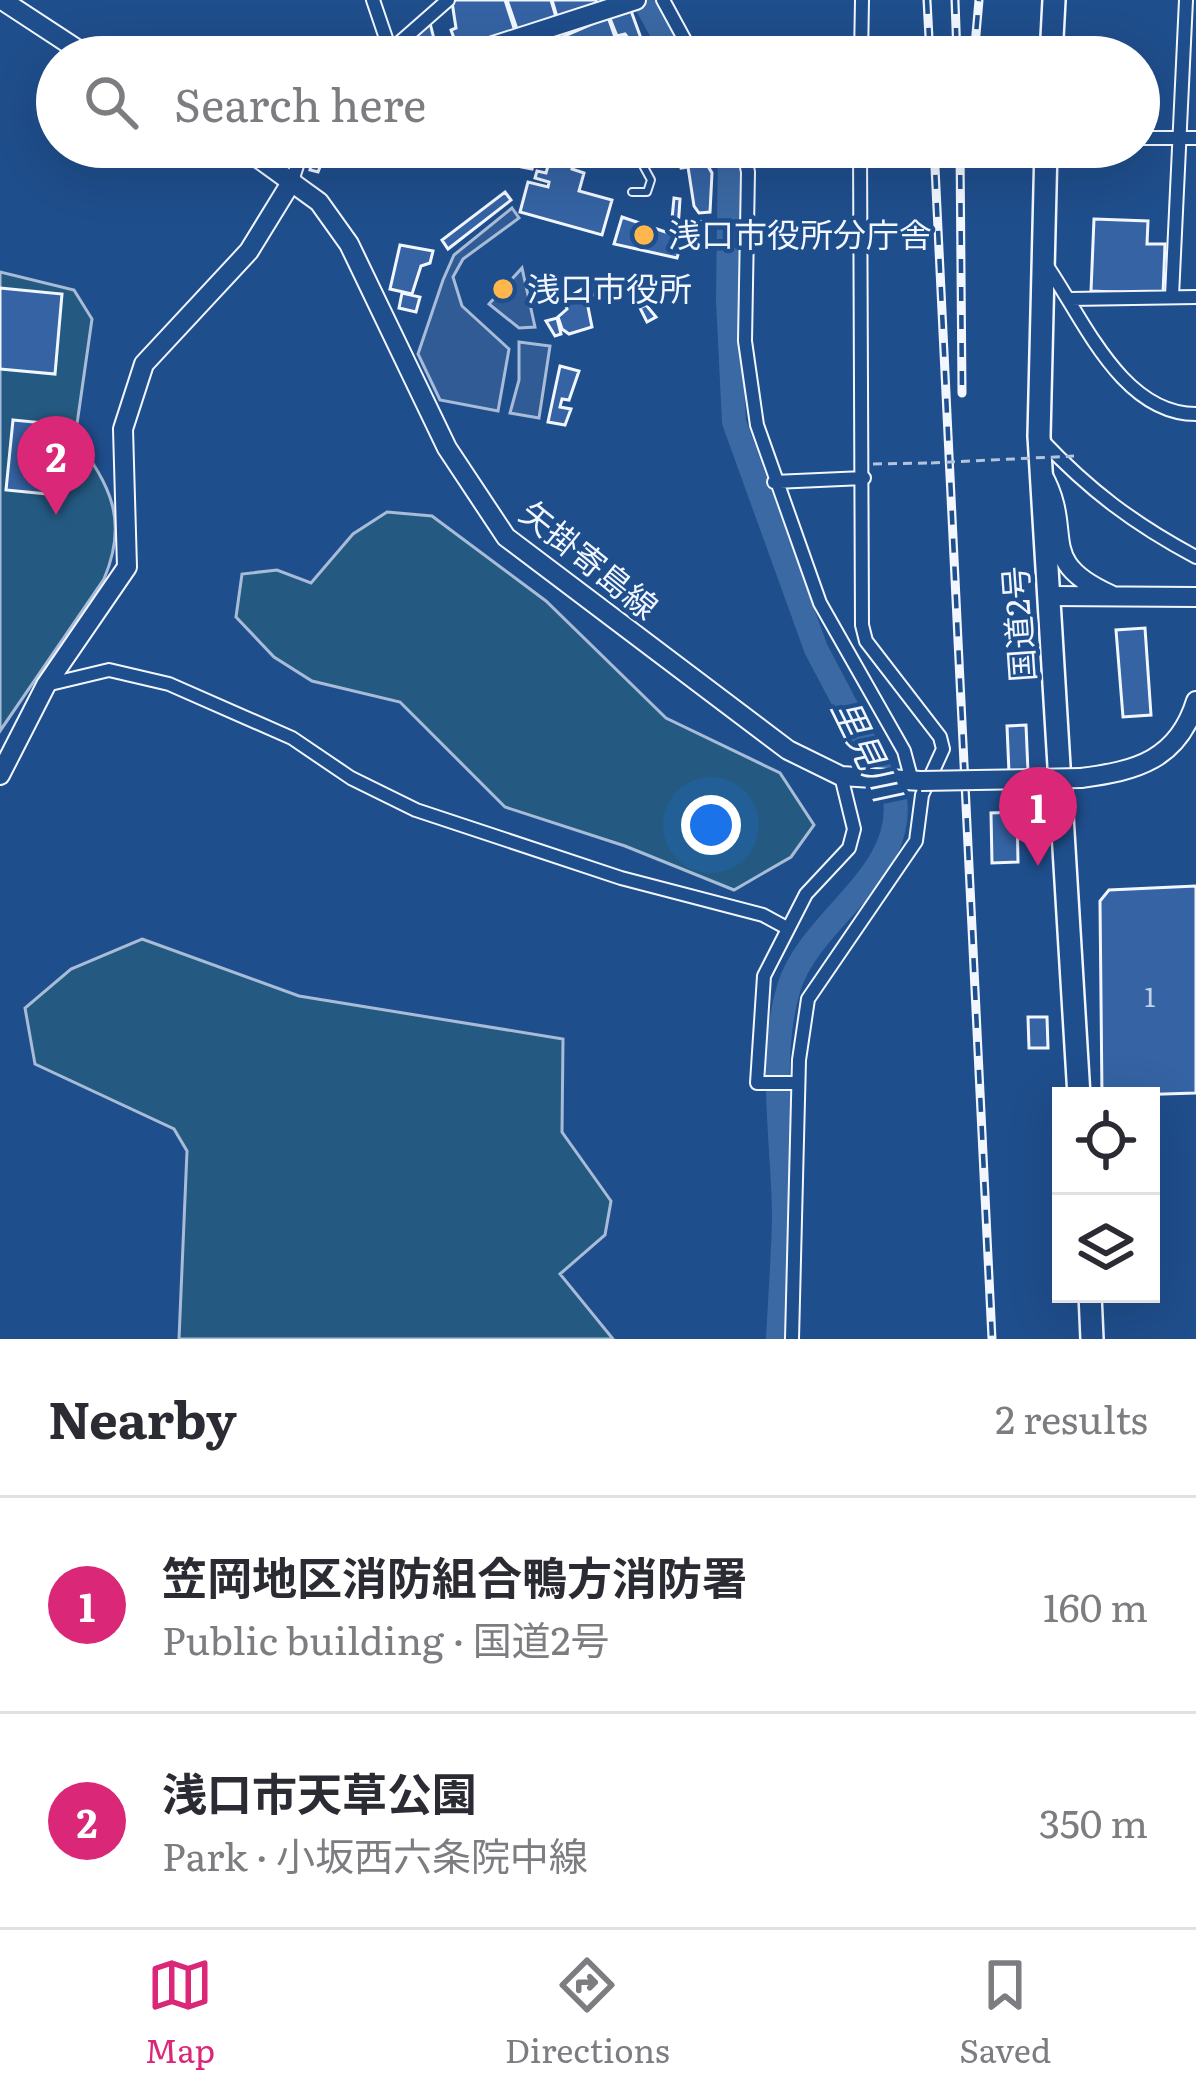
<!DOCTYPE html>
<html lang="en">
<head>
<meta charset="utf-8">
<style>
	body { margin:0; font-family:Literata,"Noto Sans JP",serif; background:#f7f7f7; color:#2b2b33 }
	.controls { position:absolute; right:36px; bottom:36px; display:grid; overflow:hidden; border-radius:0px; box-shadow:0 12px 48px #0002 }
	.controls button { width:108px; height:108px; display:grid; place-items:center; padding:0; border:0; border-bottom:3px solid #e1e1e2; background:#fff; color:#2b2b33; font:60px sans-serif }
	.you { position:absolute; left:711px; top:825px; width:42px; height:42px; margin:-30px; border:9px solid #fff; border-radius:50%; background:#1a73e8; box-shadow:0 0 0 18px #1a73e833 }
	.badge { display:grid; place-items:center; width:78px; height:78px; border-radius:50%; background:#db2777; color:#fff; font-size:39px; font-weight:700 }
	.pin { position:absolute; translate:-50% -99px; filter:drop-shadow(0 3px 6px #0008) }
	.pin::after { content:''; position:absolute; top:63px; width:42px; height:36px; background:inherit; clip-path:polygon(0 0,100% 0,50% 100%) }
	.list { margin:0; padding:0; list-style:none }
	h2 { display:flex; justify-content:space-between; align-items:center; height:156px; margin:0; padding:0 48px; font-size:51px }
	h2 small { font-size:39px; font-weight:400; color:#7c7c81 }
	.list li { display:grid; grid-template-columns:78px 1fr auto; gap:36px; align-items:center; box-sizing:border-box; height:216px; padding:0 48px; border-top:3px solid #e1e1e2 }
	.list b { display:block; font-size:45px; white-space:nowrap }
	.list p { margin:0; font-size:39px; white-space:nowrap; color:#7c7c81 }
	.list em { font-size:39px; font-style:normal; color:#7c7c81 }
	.icon { flex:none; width:66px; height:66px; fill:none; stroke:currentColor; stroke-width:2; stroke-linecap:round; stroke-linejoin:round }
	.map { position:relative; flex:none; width:1196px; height:1339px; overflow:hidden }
	.search { position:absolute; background:#fff; box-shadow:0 12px 48px #0002; left:36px; right:36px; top:36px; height:132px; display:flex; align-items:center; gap:30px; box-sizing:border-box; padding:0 42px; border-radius:66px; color:#7c7c81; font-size:45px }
	.sheet { height:588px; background:#fff }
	nav { display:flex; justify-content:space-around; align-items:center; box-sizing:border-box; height:168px; border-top:3px solid #e1e1e2; background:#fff; font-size:33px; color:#7c7c81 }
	nav a { display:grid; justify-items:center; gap:6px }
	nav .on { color:#db2777 }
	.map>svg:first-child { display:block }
	.green { fill:#245a82; stroke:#a8bbd7; stroke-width:3 }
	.parking { fill:#305b95; stroke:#a8bbd7; stroke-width:3 }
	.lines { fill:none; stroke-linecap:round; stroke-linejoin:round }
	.river { stroke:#3b69a3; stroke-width:24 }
	.building { fill:#3563a3; stroke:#f2f6ff; stroke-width:3 }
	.service-casing { stroke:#f2f6ff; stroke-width:10 }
	.minor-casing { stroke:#f2f6ff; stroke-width:16 }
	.secondary-casing { stroke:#f2f6ff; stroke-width:22 }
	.primary-casing { stroke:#f2f6ff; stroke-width:22 }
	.trunk-casing { stroke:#f2f6ff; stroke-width:26 }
	.path { stroke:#b3c4dc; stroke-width:3; stroke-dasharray:9 6; stroke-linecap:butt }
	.service { stroke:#1f4e8c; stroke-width:6 }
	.minor { stroke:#1f4e8c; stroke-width:12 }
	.secondary { stroke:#1f4e8c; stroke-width:18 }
	.primary { stroke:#1f4e8c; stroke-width:18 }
	.trunk { stroke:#1f4e8c; stroke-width:21 }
	.rail-casing { stroke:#f2f6ff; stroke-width:9 }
	.rail { stroke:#1f4e8c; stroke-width:4.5; stroke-dasharray:14; stroke-linecap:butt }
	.primary-bridge-casing { stroke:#f2f6ff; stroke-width:22; stroke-linecap:butt }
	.path-bridge { stroke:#b3c4dc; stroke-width:3; stroke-dasharray:9 6; stroke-linecap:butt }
	.primary-bridge { stroke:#1f4e8c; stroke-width:18 }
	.poi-dot { fill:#ffb74d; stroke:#1f4e8c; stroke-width:4.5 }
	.labels { text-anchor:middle; stroke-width:9; stroke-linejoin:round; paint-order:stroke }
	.number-label { font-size:27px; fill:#c3d1e8 }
	.poi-label { font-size:33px; fill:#f2f6ff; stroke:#1f4e8c; text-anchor:start }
	.street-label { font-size:33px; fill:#f2f6ff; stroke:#1f4e8c }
	.water-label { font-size:36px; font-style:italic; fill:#f2f6ff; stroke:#1f4e8c }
</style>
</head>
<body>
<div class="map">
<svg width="1196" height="1339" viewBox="0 0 1196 1339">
	<rect width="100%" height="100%" fill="#1f4e8c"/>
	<path class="green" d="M 0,272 L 74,290 L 92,319 L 75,438 C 110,485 129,520 104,579 L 0,731 Z
		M 387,512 L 432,516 L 546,601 L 666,718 L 780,773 L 814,825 L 791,857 L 734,890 L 625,846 L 505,807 L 400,702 L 312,681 L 274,657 L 236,617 L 242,574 L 277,570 L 311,583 L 353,534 Z
		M 142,939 L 299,996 L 563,1039 L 562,1132 L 611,1201 L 605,1235 L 560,1274 L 613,1339 L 179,1339 L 187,1151 L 174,1129 L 35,1064 L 25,1008 L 71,969 Z"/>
	<path class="parking" d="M 512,208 L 519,218 L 463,259 L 453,277 L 462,306 L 509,349 L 498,411 L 440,400 L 418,354 L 443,280 L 454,255 Z
		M 522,268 L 535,327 L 519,328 L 489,304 Z
		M 519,342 L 550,346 L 539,418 L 510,413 L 519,380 Z"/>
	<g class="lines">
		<path class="river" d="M 644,0 L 675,57
			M 730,147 L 728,301 L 734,422 L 816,649 L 895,799 C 905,876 810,919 789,987 C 767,1059 784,1145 784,1219 C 783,1259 780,1299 778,1339"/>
	</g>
	<path class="building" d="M 456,0 L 505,0 L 515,31 L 457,46 L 451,30 L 456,28 L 452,2 Z
		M 507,0 L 551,0 L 556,17 L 517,29 Z
		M 552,0 L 596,0 L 597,4 L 557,17 Z
		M 630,8 L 642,41 L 635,47 L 625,34 L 617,36 L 609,16 Z
		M 608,17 L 615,37 L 596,41 L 598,56 L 561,57 L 555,40 Z
		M 429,19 L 438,55 L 416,57 L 410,39 Z
		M 625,36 L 638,54 L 634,57 L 619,57 L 610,44 Z
		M 549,38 L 555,57 L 537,57 L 532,44 Z
		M 271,147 L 295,147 L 292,163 Z
		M 308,147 L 328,147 L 318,172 L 310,170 L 312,161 L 305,159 Z
		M 431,147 L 475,147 L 486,158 L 442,154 Z
		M 527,147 L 578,147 L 572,169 L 584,173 L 579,191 L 612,200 L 602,235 L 520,212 L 528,182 L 548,187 L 549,182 L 535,178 L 537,171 L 546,173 L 552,152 L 538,148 L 532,169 L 522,167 Z
		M 697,148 L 712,173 L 710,212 L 699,213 L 694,206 L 688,167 L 681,168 L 676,153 Z
		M 505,192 L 511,200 L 448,249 L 442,240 Z
		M 674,198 L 680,199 L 678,229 L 671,229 Z
		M 622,217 L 683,238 L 677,258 L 614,244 Z
		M 1094,219 L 1148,221 L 1147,244 L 1165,244 L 1163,294 L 1091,291 Z
		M 692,221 L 710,222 L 709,230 L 691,231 Z
		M 400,245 L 433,251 L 430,263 L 421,266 L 412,294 L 390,289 Z
		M 597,280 L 601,293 L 586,297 L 592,327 L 569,334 L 562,329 L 558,317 L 567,309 L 564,300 Z
		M 0,288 L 62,294 L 55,374 L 0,369 Z
		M 402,293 L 420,297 L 416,312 L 399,308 Z
		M 646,305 L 656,317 L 647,322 L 640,308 Z
		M 557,318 L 561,334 L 555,336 L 546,321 Z
		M 560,366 L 579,371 L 569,400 L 562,399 L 560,407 L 571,409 L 565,425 L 548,422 Z
		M 13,420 L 55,424 L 48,494 L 6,490 Z
		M 1145,628 L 1151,715 L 1123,717 L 1116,630 Z
		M 1026,725 L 1028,772 L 1009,773 L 1007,726 Z
		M 1017,812 L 1018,862 L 992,863 L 991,813 Z
		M 1196,886 L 1196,1093 L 1102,1096 L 1100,901 L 1109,890 Z
		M 1028,1017 L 1047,1017 L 1048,1048 L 1029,1048 Z"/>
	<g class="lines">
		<g class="service-casing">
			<path id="service" d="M 523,40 L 528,57
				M 632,192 L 647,192 L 651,180 L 633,147"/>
		</g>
		<g class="minor-casing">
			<path id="minor" d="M 373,0 L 392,56
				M 663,0 L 694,57
				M 390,51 L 448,0
				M 861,57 L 862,0
				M 1139,138 L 1196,138
				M 743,147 L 748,172 L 745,341 L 757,425 L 820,603 L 904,751 L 912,781
				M 292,181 L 303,147
				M 1047,266 C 1084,320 1122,414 1196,414
				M 1172,296 L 1186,0
				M 1070,299 L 1196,297
				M 1041,439 C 1089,490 1134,524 1196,557
				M 774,482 L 864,478
				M 46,685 L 109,670 L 169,684 L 292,738 L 351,778 L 416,810 L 621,878 L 763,915 L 787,928
				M 798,1083 L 757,1083 L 764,976 L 806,894 L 849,848 L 854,829 L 841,776
				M 792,1339 L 799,1060 L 808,999 L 916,841 L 922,795 L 943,749 L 940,737 L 866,641 L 862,625 L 860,147"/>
		</g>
		<g class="secondary-casing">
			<path id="secondary" d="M 459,57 L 636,0
				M 0,775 L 46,685 L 127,567 L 123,429 L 144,364 L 249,251 L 292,181"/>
		</g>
		<g class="primary-casing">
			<path id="primary" d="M 2,0 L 89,57
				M 243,147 L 319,202 L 349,244 L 447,448 L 506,537 L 788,750 L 841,776 L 921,781
				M 1042,474 C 1076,534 1033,560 1111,595
				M 1052,596 L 1196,597
				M 1081,778 C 1136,771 1178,760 1196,701"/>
		</g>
		<g class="trunk-casing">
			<path id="trunk" d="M 1051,57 L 1054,0
				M 1046,147 L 1039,436 L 1079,1096
				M 1090,1294 L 1092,1339"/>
		</g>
		<path class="path" d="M 873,464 L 931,463"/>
		<use href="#service" class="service"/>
		<use href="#minor" class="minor"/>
		<use href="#secondary" class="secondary"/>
		<use href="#primary" class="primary"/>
		<use href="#trunk" class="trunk"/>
		<g class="rail-casing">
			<path id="rail" d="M 927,0 L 930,57
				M 955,0 L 957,57
				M 974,57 L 979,0
				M 934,147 L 992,1339
				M 960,147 L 962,393"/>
		</g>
		<use href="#rail" class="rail"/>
		<g class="primary-bridge-casing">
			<path id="primary-bridge" d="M 921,781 L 1081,778"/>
		</g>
		<path class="path-bridge" d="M 931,463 L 1074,456"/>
		<use href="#primary-bridge" class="primary-bridge"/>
	</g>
	<g class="poi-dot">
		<circle cx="644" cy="235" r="12"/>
		<circle cx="503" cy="289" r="12"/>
	</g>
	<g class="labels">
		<g class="number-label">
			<text x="1150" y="1007">1</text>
		</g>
		<g class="poi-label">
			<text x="668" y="247">浅口市役所分庁舎</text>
			<text x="527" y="301">浅口市役所</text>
		</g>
		<g class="street-label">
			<text transform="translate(589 560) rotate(39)" y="12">矢掛寄島線</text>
			<text transform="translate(1019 624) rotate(-94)" y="12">国道2号</text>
		</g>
		<g class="water-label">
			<text transform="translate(866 750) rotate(64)" y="13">里見川</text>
		</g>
	</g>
</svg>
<div class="controls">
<button><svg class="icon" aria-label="locate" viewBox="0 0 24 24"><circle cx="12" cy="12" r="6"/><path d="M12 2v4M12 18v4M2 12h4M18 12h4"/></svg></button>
<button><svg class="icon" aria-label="layers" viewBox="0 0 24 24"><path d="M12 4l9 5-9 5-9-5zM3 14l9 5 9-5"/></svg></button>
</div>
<div class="you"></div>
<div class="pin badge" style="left:1038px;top:866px">1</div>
<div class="pin badge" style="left:56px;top:515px">2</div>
<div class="search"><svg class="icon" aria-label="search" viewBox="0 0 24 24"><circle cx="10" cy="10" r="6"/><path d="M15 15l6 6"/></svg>Search here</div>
</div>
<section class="sheet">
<h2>Nearby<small>2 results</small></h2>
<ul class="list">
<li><span class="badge">1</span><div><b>笠岡地区消防組合鴨方消防署</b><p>Public building · 国道2号</p></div><em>160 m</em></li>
<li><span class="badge">2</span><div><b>浅口市天草公園</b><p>Park · 小坂西六条院中線</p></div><em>350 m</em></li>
</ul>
</section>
<nav>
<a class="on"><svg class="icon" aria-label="map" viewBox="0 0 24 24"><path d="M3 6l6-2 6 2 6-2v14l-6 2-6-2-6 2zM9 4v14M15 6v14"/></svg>Map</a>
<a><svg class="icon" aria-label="directions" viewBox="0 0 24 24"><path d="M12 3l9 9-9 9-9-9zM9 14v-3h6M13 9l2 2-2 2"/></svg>Directions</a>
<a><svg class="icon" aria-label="saved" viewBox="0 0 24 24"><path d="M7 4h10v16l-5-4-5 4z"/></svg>Saved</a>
</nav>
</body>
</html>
